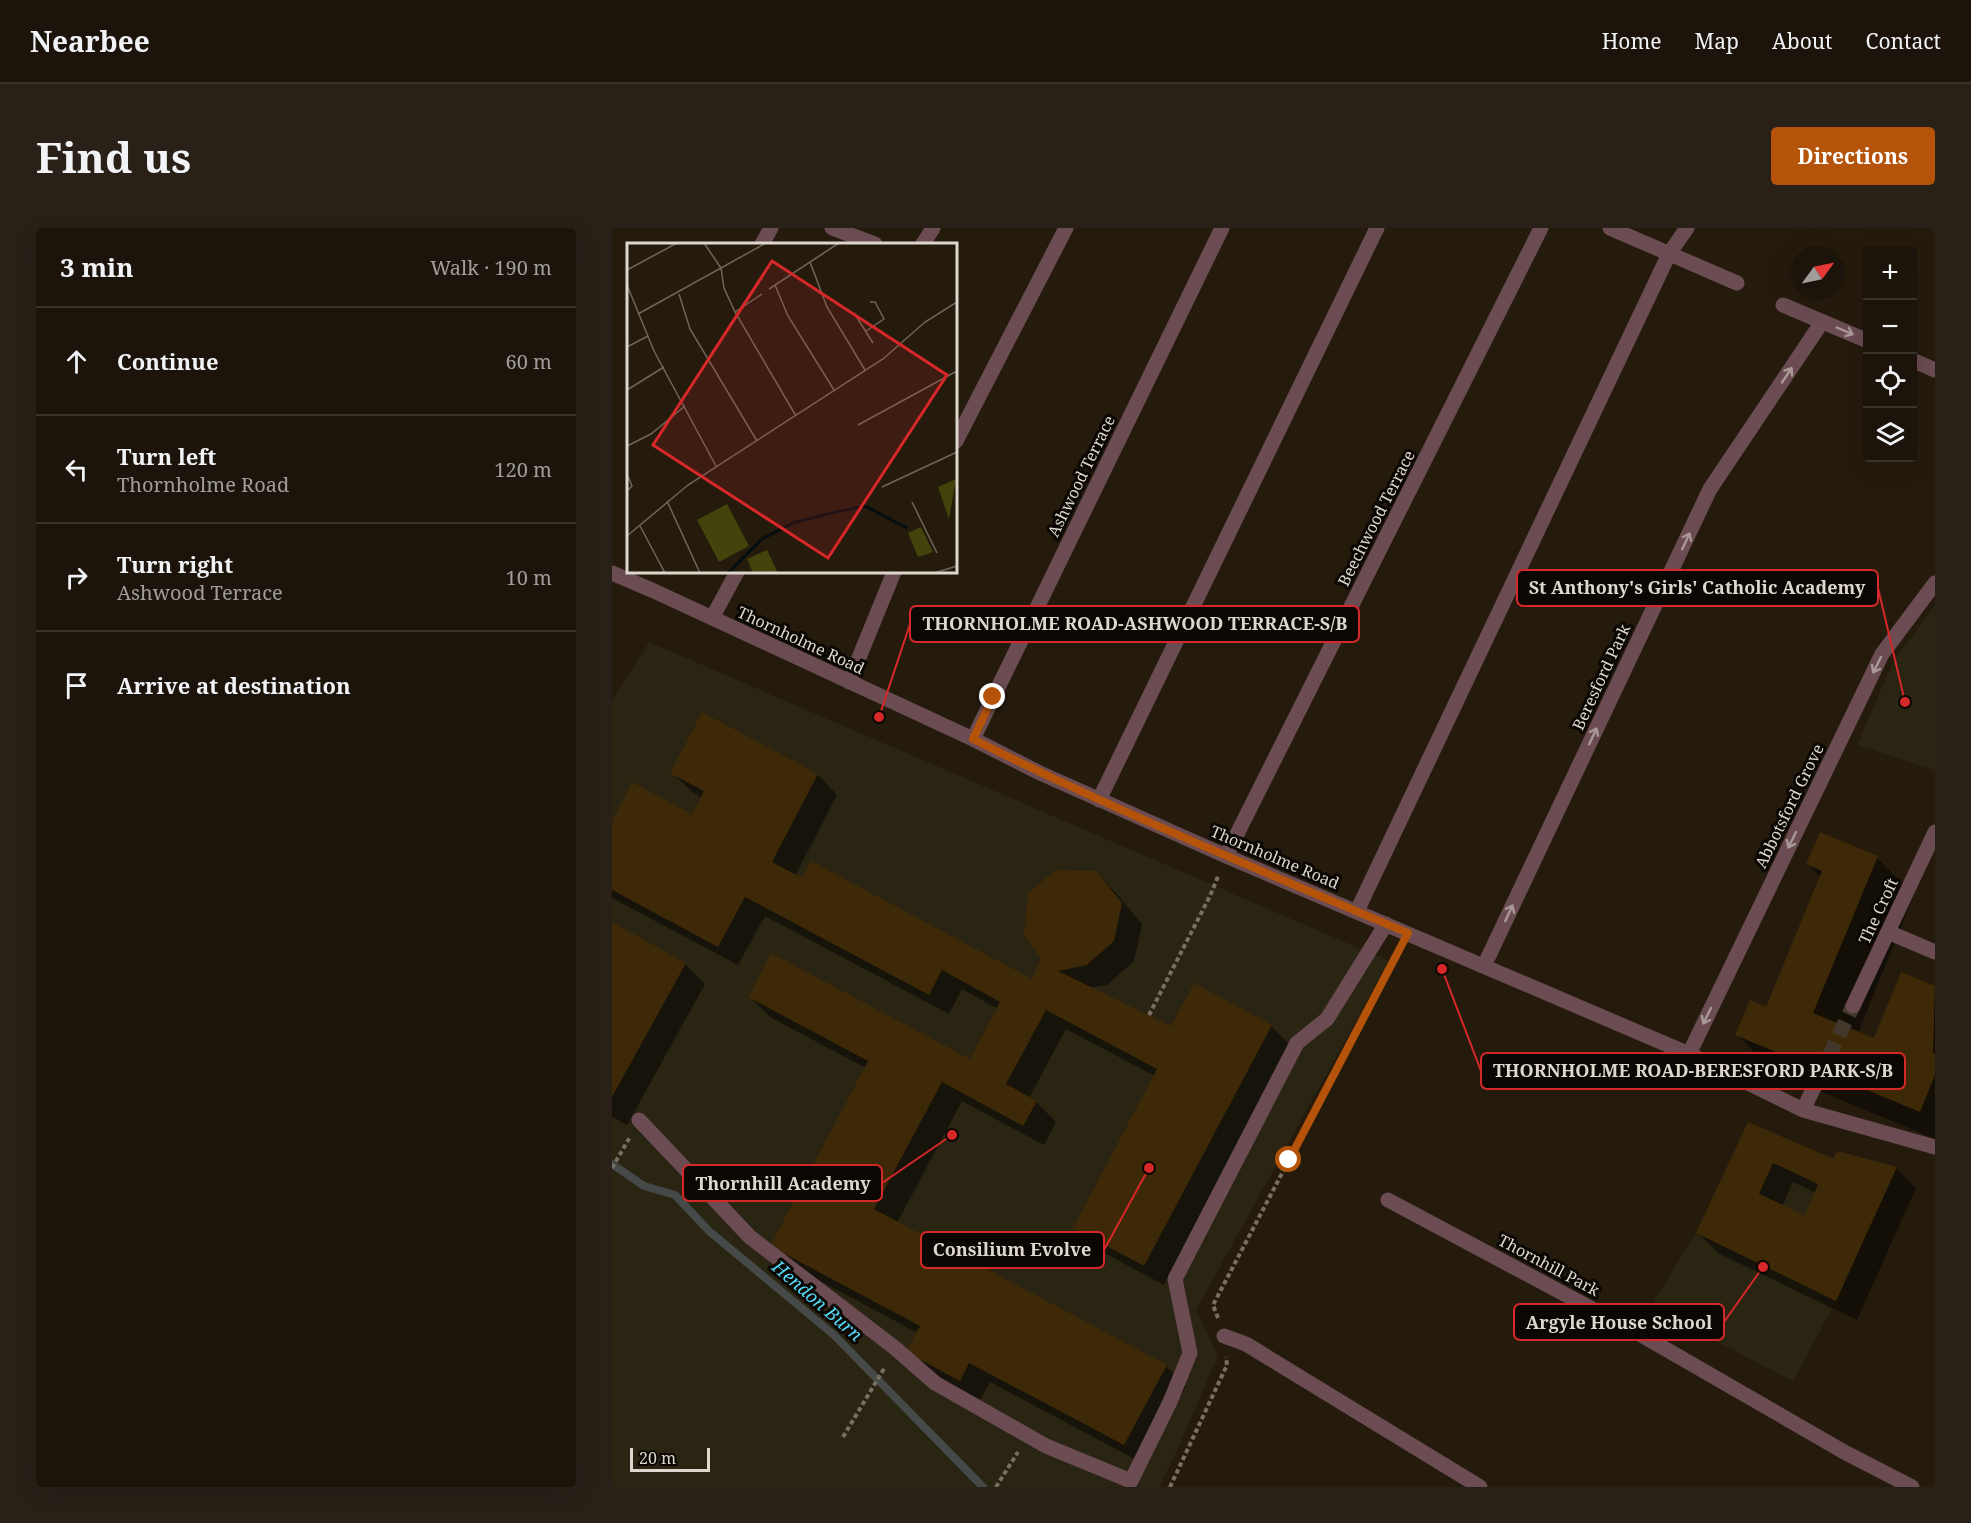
<!DOCTYPE html>
<html lang="en">
<head>
<meta charset="utf-8">
<style>
	body { margin:0; font-family:"Noto Serif",serif; background:#292118; color:#f1f3f6 }
	.controls { position:absolute; right:18px; top:18px; display:grid; overflow:hidden; border-radius:6px; box-shadow:0 6px 24px #0002 }
	.controls button { width:54px; height:54px; display:grid; place-items:center; padding:0; border:0; border-bottom:2px solid #3a332b; background:#1c140a; color:#f1f3f6; font:30px sans-serif }
	.compass { position:absolute; left:1179px; top:18px; width:54px; height:54px; border-radius:50%; background:#1c140a; box-shadow:0 6px 24px #0002; rotate:57deg }
	.scale { position:absolute; left:18px; bottom:15px; width:80px; box-sizing:border-box; padding-left:6px; border:3px solid #ded7cd; border-top:0; font-size:16px; line-height:21px; white-space:nowrap; color:#ded7cd; -webkit-text-stroke:4px #0b0703; paint-order:stroke }
	.stop { position:absolute; width:18px; height:18px; margin:-14px; border:4px solid #b45309; border-radius:50%; background:#fff }
	.stop.end { background:#b45309; border-color:#fff; box-shadow:0 2px 6px #0008 }
	.list { margin:0; padding:0; list-style:none }
	h2 { display:flex; justify-content:space-between; align-items:center; height:78px; margin:0; padding:0 24px; font-size:26px }
	h2 small { font-size:20px; font-weight:400; color:#a09e9c }
	.list li { display:grid; grid-template-columns:39px 1fr auto; gap:18px; align-items:center; box-sizing:border-box; height:108px; padding:0 24px; border-top:2px solid #3a332b }
	.list b { display:block; font-size:22px; white-space:nowrap }
	.list p { margin:0; font-size:20px; white-space:nowrap; color:#a09e9c }
	.list em { font-size:20px; font-style:normal; color:#a09e9c }
	.icon { flex:none; width:33px; height:33px; fill:none; stroke:currentColor; stroke-width:2; stroke-linecap:round; stroke-linejoin:round }
	.map { position:relative; flex:none; width:1323px; height:1259px; overflow:hidden; border-radius:6px }
	header { display:flex; align-items:center; gap:36px; box-sizing:border-box; height:84px; padding:0 30px; background:#1c140a; border-bottom:2px solid #3a332b }
	header strong { font-size:28px }
	nav { display:flex; gap:33px; margin-inline-start:auto; font-size:21px }
	.intro { display:flex; align-items:center; justify-content:space-between; box-sizing:border-box; height:144px; padding:0 36px }
	h1 { margin:0; font-size:42px }
	.button { padding:15px 27px; border-radius:6px; background:#b45309; color:#fff; font-size:21px; font-weight:700 }
	main { display:flex; gap:36px; padding:0 36px }
	aside { flex:1; background:#1c140a; border-radius:6px; box-shadow:0 6px 24px #0002 }
	.map>svg:first-child { display:block }
	.education { fill:#2a2413 }
	.shadow { fill:#0007; fill-rule:evenodd }
	.lines { fill:none; stroke-linecap:round; stroke-linejoin:round }
	.stream { stroke:#454a49; stroke-width:8 }
	.building { fill:#3d2907; fill-rule:evenodd }
	.minor-tunnel { stroke:#41372a; stroke-width:15; stroke-dasharray:15 8; stroke-linecap:butt }
	.path { stroke:#786f63; stroke-width:4; stroke-dasharray:4.5 3; stroke-linecap:butt }
	.minor { stroke:#6a4c52; stroke-width:15 }
	.oneway { stroke:#aa9896 }
	.route { stroke:#b45309; stroke-width:8 }
	.labels { text-anchor:middle; stroke-width:6; stroke-linejoin:round; paint-order:stroke }
	.street-label { font-size:16px; fill:#ded7cd; stroke:#0b0703 }
	.water-label { font-size:18px; font-style:italic; fill:#53d8fa; stroke:#0b0703 }
	.inset-river { fill:none; stroke:#040e11; stroke-width:3 }
	.inset-road { fill:none; stroke:#6f665a; stroke-width:1.5 }
	.view { fill:#d62828; fill-opacity:0.15; stroke:#d62828; stroke-width:3 }
	.inset-edge { fill:none; stroke:#ded7cd; stroke-width:3 }
	.leader { fill:none; stroke:#d62828; stroke-width:2 }
	.callout-dot { fill:#d62828; stroke:#0b0703; stroke-width:2 }
	.callout { fill:#0b0703; stroke:#d62828; stroke-width:2 }
	.callout-label { font-size:18px; text-anchor:middle; font-weight:bold; fill:#ded7cd }
</style>
</head>
<body>
<header>
<strong>Nearbee</strong>
<nav><a>Home</a><a>Map</a><a>About</a><a>Contact</a></nav>
</header>
<div class="intro"><h1>Find us</h1><a class="button">Directions</a></div>
<main>
<aside>
<h2>3 min<small>Walk · 190 m</small></h2>
<ul class="list">
<li><svg class="icon" aria-label="ahead" viewBox="0 0 24 24"><path d="M12 20V5M6 11l6-6 6 6"/></svg><div><b>Continue</b></div><em>60 m</em></li>
<li><svg class="icon" aria-label="left" viewBox="0 0 24 24"><path d="M17 20v-9H6M10 6l-5 5 5 5"/></svg><div><b>Turn left</b><p>Thornholme Road</p></div><em>120 m</em></li>
<li><svg class="icon" aria-label="right" viewBox="0 0 24 24"><path d="M7 20v-9h11M14 6l5 5-5 5"/></svg><div><b>Turn right</b><p>Ashwood Terrace</p></div><em>10 m</em></li>
<li><svg class="icon" aria-label="arrive" viewBox="0 0 24 24"><path d="M6 21V4h12l-3 4 3 4H6"/></svg><div><b>Arrive at destination</b></div></li>
</ul>
</aside>
<div class="map">
<svg width="1323" height="1259" viewBox="0 0 1323 1259">
	<rect width="100%" height="100%" fill="#251b0d"/>
	<path class="education" d="M 1323,378 L 1323,542 L 1245,517 L 1282,432 Z
		M 37,414 L 777,733 L 584,1082 L 606,1128 L 566,1220 L 547,1259 L 0,1259 L 0,473 Z
		M 1136,894 L 1221,931 L 1225,923 L 1285,939 L 1224,1073 L 1181,1153 L 1038,1079 L 1084,1005 Z"/>
	<path class="shadow" d="M 91,486 L 206,547 L 225,567 L 183,648 L 421,753 L 483,644 L 504,665 L 530,696 L 522,733 L 495,757 L 477,760 L 559,800 L 659,798 L 679,818 L 552,1057 L 483,1020 L 463,1000 L 543,848 L 454,801 L 417,870 L 424,874 L 444,894 L 432,917 L 350,873 L 285,995 L 554,1138 L 574,1158 L 532,1236 L 378,1154 L 368,1172 L 316,1144 L 296,1124 L 306,1105 L 180,1038 L 160,1018 L 254,840 L 158,789 L 138,769 L 359,833 L 386,781 L 350,761 L 337,786 L 153,688 L 126,737 L 0,670 L 0,596 L 81,588 L 90,570 L 80,564 L 60,544 Z
		M 1265,630 L 1302,667 L 1246,805 L 1263,812 L 1290,746 L 1323,760 L 1323,911 L 1162,844 L 1125,807 L 1155,781 L 1209,649 L 1196,636 Z
		M 0,696 L 73,736 L 93,756 L 15,897 L 0,889 Z
		M 1136,896 L 1222,933 L 1284,940 L 1304,960 L 1245,1092 L 1106,1025 L 1086,1005 ZM 1181,954 L 1204,965 L 1193,989 L 1170,978 Z"/>
	<g class="lines">
		<path class="stream" d="M 0,936 L 32,958 L 63,967 L 97,1003 L 222,1107 L 371,1259"/>
	</g>
	<path class="building" d="M 90,484 L 206,546 L 160,634 L 190,650 L 199,633 L 420,751 L 429,730 L 412,707 L 416,665 L 444,642 L 484,643 L 510,675 L 502,713 L 475,737 L 446,743 L 559,798 L 582,755 L 660,797 L 532,1038 L 461,1000 L 545,841 L 434,782 L 394,856 L 425,873 L 411,898 L 330,854 L 262,981 L 555,1137 L 512,1217 L 357,1135 L 348,1153 L 294,1124 L 308,1098 L 158,1018 L 256,833 L 136,769 L 159,725 L 358,831 L 388,774 L 330,742 L 317,767 L 133,669 L 106,719 L 0,662 L 0,593 L 20,554 L 80,586 L 92,563 L 58,545 Z
		M 1208,604 L 1266,628 L 1201,785 L 1262,810 L 1289,744 L 1323,758 L 1321,825 L 1323,826 L 1323,847 L 1308,884 L 1123,807 L 1138,772 L 1154,779 L 1210,643 L 1194,636 Z
		M 0,694 L 74,735 L 0,869 Z
		M 1136,894 L 1222,931 L 1225,923 L 1285,939 L 1224,1073 L 1084,1005 ZM 1161,935 L 1206,956 L 1193,987 L 1147,966 Z"/>
	<g class="lines">
		<path class="minor-tunnel" d="M 1207,849 L 1241,778"/>
		<path class="path" d="M 537,787 L 598,668 L 607,646
			M 0,940 L 18,909
			M 606,1090 L 601,1077 L 786,724
			M 231,1209 L 273,1139
			M 384,1259 L 406,1224
			M 558,1259 L 615,1137 L 614,1129"/>
		<path class="minor" d="M 220,0 L 263,16
			M 998,0 L 1125,55
			M 150,16 L 159,0
			M 311,16 L 321,0
			M 1171,77 L 1256,113
			M 1300,132 L 1323,142
			M 344,213 L 454,0
			M 0,345 L 42,363 L 361,511 L 428,545 L 614,628 L 1077,826 L 1191,882 L 1323,919
			M 100,390 L 125,344
			M 237,454 L 282,344
			M 361,511 L 610,0
			M 487,572 L 765,0
			M 614,628 L 929,0
			M 745,683 L 1057,26 L 1075,0
			M 1276,704 L 1323,724
			M 872,738 L 1098,261 L 1210,94
			M 1241,778 L 1323,604
			M 1077,826 L 1270,426 L 1323,355
			M 1191,882 L 1207,849
			M 27,892 L 138,1009 L 283,1120 L 323,1155 L 434,1218 L 519,1253 L 558,1174 L 578,1125 L 563,1051 L 685,815 L 715,791 L 774,696
			M 776,972 L 1031,1108 L 1234,1225 L 1300,1259
			M 612,1108 L 634,1116 L 868,1259"/>
	</g>
	<defs><path id="oneway-shaft" d="M-6 0H5M1.5-3L5.5 0L1.5 3" fill="none" stroke-width="1.6" stroke-linecap="round" stroke-linejoin="round" transform="scale(1.5)"/></defs>
	<g class="oneway">
		<use href="#oneway-shaft" transform="translate(1233 103) rotate(23)"/>
		<use href="#oneway-shaft" transform="translate(1175 147) rotate(-56)"/>
		<use href="#oneway-shaft" transform="translate(1074 313) rotate(-65)"/>
		<use href="#oneway-shaft" transform="translate(1265 437) rotate(116)"/>
		<use href="#oneway-shaft" transform="translate(981 508) rotate(-65)"/>
		<use href="#oneway-shaft" transform="translate(1180 612) rotate(116)"/>
		<use href="#oneway-shaft" transform="translate(897 685) rotate(-65)"/>
		<use href="#oneway-shaft" transform="translate(1095 788) rotate(116)"/>
	</g>
	<g class="lines">
		<path class="route" d="M 381,469 L 361,511 C 503,583 650,643 796,705 L 677,932"/>
	</g>
	<g class="labels">
		<g class="street-label">
			<text transform="translate(469 248) rotate(-64)" y="6">Ashwood Terrace</text>
			<text transform="translate(764 290) rotate(-63)" y="6">Beechwood Terrace</text>
			<text transform="translate(189 412) rotate(25)" y="6">Thornholme Road</text>
			<text transform="translate(989 449) rotate(-65)" y="6">Beresford Park</text>
			<text transform="translate(1177 578) rotate(-64)" y="6">Abbotsford Grove</text>
			<text transform="translate(663 629) rotate(23)" y="6">Thornholme Road</text>
			<text transform="translate(1266 683) rotate(-65)" y="6">The Croft</text>
			<text transform="translate(937 1037) rotate(28)" y="6">Thornhill Park</text>
		</g>
		<g class="water-label">
			<text transform="translate(205 1073) rotate(41)" y="6">Hendon Burn</text>
		</g>
	</g>
	<g transform="translate(15 15)">
		<rect width="330" height="330" fill="#251b0d"/>
		<path d="M 329,236 L 322,276 L 311,244 ZM 100,261 L 122,303 L 92,319 L 70,277 ZM 294,284 L 306,309 L 291,314 L 281,290 ZM 140,307 L 151,330 L 126,330 L 120,316 Z" fill="#42440b"/>
		<path class="inset-river" d="M 101,330 L 135,296 L 166,280 L 200,271 L 238,263 L 280,285"/>
		<path class="inset-road" d="M 77,0 L 94,25 L 97,45 L 108,69 L 169,173M 183,19 L 200,64 L 238,127M 0,27 L 50,0M 0,42 L 27,108 L 89,223M 148,42 L 161,73 L 207,147M 142,46 L 212,0M 52,51 L 63,86 L 130,198M 108,69 L 135,51M 227,70 L 246,100M 11,71 L 139,0M 239,88 L 257,76 L 248,59 L 243,59M 0,104 L 21,93M 0,147 L 37,124M 231,182 L 330,128M 0,203 L 24,191 L 58,163M 0,231 L 5,243 L 0,248M 255,244 L 330,209M 40,258 L 73,330M 285,259 L 310,310M 13,283 L 38,330M 0,293 L 61,242 L 256,116 L 298,79 L 330,59M 307,330 L 330,323"/>
		<path class="view" d="M 145,18 L 320,132 L 201,315 L 26,202 Z"/>
		<rect width="330" height="330" class="inset-edge"/>
	</g>
	<path class="leader" d="M1293 474L1266 360M267 489L298 396M830 741L869 843M340 907L270 955M537 940L492 1022M1151 1039L1112 1094"/>
	<g class="callout-dot">
		<circle cx="1293" cy="474" r="6"/>
		<circle cx="267" cy="489" r="6"/>
		<circle cx="830" cy="741" r="6"/>
		<circle cx="340" cy="907" r="6"/>
		<circle cx="537" cy="940" r="6"/>
		<circle cx="1151" cy="1039" r="6"/>
	</g>
	<g class="callout">
		<rect x="905" y="342" width="361" height="36" rx="6"/>
		<rect x="298" y="378" width="449" height="36" rx="6"/>
		<rect x="869" y="825" width="424" height="36" rx="6"/>
		<rect x="71" y="937" width="199" height="36" rx="6"/>
		<rect x="309" y="1004" width="183" height="36" rx="6"/>
		<rect x="902" y="1076" width="210" height="36" rx="6"/>
	</g>
	<g class="callout-label">
		<text x="1085" y="366">St Anthony's Girls' Catholic Academy</text>
		<text x="523" y="402">THORNHOLME ROAD-ASHWOOD TERRACE-S/B</text>
		<text x="1081" y="849">THORNHOLME ROAD-BERESFORD PARK-S/B</text>
		<text x="171" y="962">Thornhill Academy</text>
		<text x="400" y="1028">Consilium Evolve</text>
		<text x="1007" y="1101">Argyle House School</text>
	</g>
</svg>
<div class="controls">
<button>+</button>
<button>−</button>
<button><svg class="icon" aria-label="locate" viewBox="0 0 24 24"><circle cx="12" cy="12" r="6"/><path d="M12 2v4M12 18v4M2 12h4M18 12h4"/></svg></button>
<button><svg class="icon" aria-label="layers" viewBox="0 0 24 24"><path d="M12 4l9 5-9 5-9-5zM3 14l9 5 9-5"/></svg></button>
</div>
<svg class="compass" viewBox="-18 -18 36 36"><path d="M0-13l5 13h-10z" fill="#e53935"/><path d="M0 13l5-13h-10z" fill="#a09e9c"/></svg>
<div class="scale">20 m</div>
<div class="stop" style="left:677px;top:932px"></div>
<div class="stop end" style="left:381px;top:469px"></div>
</div>
</main>
</body>
</html>
